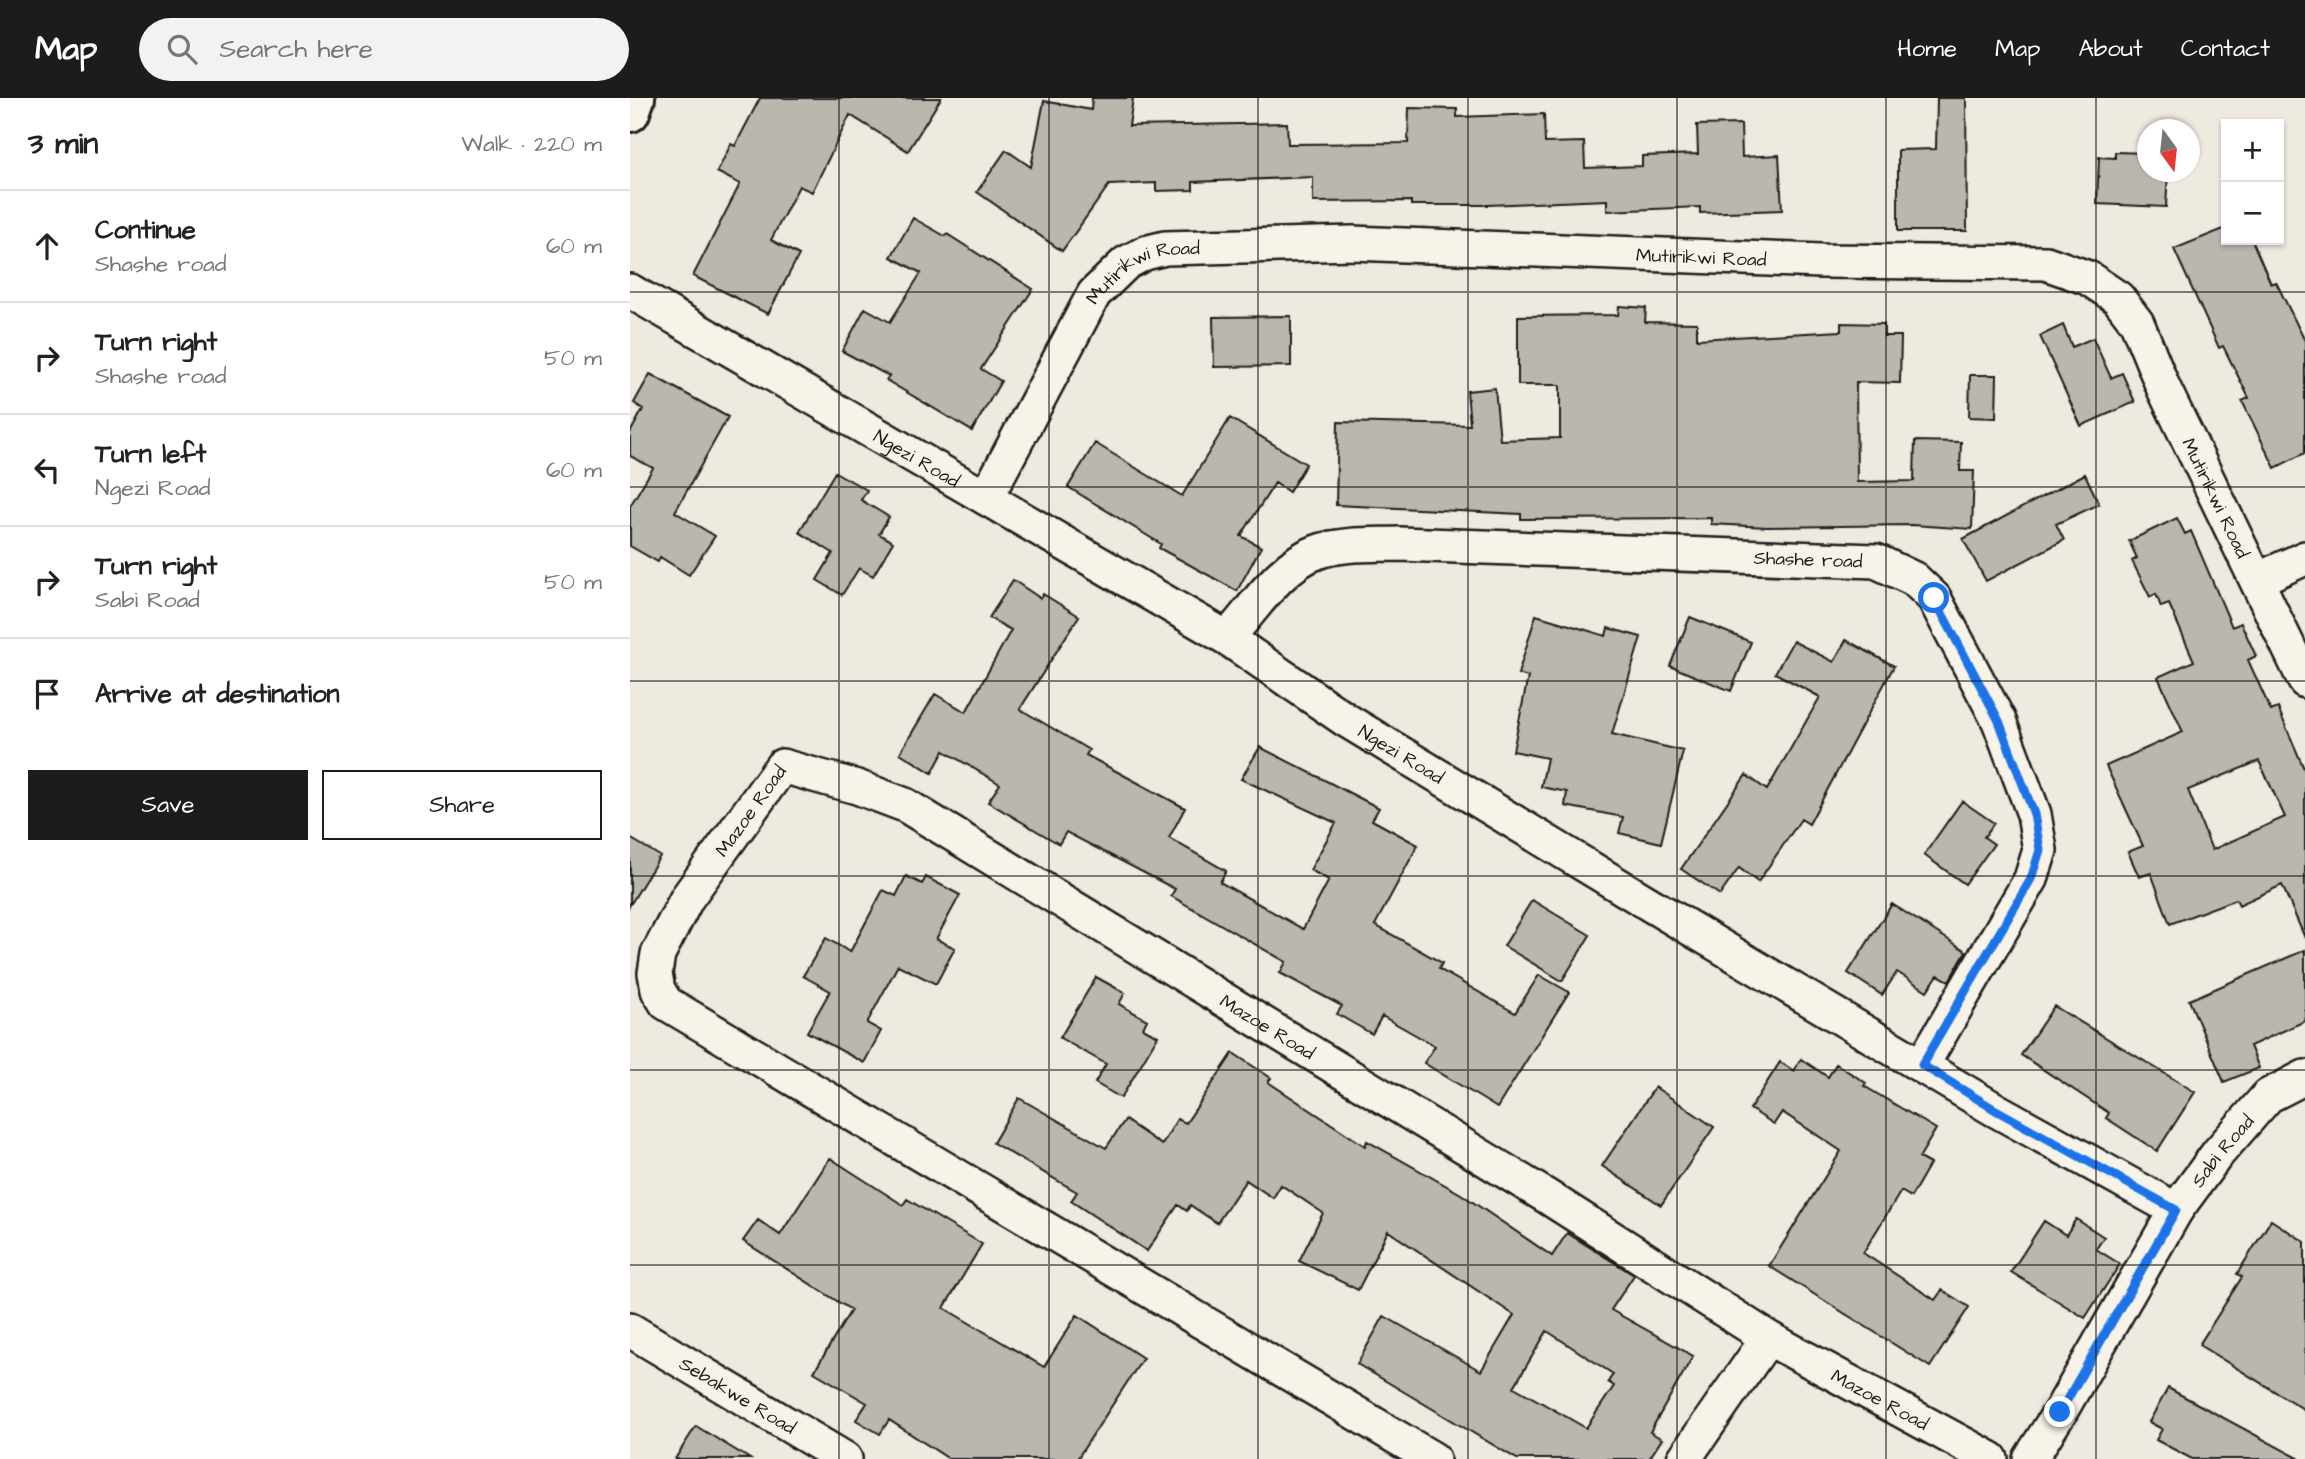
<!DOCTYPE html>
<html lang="en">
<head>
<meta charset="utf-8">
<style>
	body { margin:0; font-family:"Architects Daughter",sans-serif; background:#f2f2f2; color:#222 }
	.controls { position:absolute; right:21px; top:21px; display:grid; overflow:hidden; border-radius:0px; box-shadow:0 2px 5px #0004 }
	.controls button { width:63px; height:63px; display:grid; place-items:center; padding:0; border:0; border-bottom:2px solid #e0e0e0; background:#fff; color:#222; font:35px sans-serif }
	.compass { position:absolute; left:1507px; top:21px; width:63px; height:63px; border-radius:50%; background:#fff; box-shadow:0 2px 5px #0004; rotate:165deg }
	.stop { position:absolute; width:21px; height:21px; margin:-16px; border:5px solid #1a73e8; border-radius:50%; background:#fff }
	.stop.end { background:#1a73e8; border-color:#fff; box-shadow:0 2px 7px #0008 }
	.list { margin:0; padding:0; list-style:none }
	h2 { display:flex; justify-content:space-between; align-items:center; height:91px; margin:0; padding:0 28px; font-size:30px }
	h2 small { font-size:23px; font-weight:400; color:#767676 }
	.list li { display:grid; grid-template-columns:46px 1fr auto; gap:21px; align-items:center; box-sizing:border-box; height:112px; padding:0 28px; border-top:2px solid #e0e0e0 }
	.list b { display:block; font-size:26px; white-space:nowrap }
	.list p { margin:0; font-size:23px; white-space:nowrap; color:#767676 }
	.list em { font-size:23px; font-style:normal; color:#767676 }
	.actions { display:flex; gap:14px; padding:21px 28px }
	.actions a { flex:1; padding:16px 0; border:2px solid #1c1c1c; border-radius:0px; text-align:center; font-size:24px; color:#1c1c1c }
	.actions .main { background:#1c1c1c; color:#fff }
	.icon { flex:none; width:38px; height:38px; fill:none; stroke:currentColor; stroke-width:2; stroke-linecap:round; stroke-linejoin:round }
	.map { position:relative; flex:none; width:1675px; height:1361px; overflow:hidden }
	header { display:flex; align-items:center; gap:42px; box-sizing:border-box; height:98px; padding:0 35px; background:#1c1c1c; color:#fff }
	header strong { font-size:33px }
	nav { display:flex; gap:38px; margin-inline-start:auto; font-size:24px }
	.search { width:490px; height:63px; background:#f2f2f2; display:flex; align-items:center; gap:18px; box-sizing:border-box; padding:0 24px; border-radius:38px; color:#767676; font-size:26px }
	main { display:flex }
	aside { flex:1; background:#fff }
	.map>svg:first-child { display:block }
	.building { fill:#bab7af; stroke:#1c1c1c; stroke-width:2; fill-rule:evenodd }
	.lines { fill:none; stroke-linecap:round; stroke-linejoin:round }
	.street-casing { stroke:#1c1c1c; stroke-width:38 }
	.secondary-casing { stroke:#1c1c1c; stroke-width:44 }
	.street { stroke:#f7f3e8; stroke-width:33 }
	.secondary { stroke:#f7f3e8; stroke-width:38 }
	.route { stroke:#1a73e8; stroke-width:9 }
	.grid { fill:none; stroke:#1c1c1c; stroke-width:2; stroke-opacity:0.55 }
	.labels { text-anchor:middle; stroke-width:5; stroke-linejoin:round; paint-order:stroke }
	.street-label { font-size:19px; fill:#1c1c1c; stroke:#f7f3e8 }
</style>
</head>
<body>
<header>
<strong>Map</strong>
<div class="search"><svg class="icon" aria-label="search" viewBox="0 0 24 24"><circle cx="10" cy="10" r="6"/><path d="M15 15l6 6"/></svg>Search here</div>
<nav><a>Home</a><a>Map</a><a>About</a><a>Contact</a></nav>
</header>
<main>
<aside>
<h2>3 min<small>Walk · 220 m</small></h2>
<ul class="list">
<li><svg class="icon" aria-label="ahead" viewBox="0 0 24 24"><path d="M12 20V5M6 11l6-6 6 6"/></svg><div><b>Continue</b><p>Shashe road</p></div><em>60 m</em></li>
<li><svg class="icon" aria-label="right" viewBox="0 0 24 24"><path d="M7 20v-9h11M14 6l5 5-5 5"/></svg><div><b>Turn right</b><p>Shashe road</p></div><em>50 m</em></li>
<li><svg class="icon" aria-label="left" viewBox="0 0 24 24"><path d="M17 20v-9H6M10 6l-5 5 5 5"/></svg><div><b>Turn left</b><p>Ngezi Road</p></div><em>60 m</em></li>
<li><svg class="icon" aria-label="right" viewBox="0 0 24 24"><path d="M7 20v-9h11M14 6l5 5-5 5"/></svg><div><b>Turn right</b><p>Sabi Road</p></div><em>50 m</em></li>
<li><svg class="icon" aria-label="arrive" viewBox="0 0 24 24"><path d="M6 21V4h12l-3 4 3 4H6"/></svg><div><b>Arrive at destination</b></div></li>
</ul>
<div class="actions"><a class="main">Save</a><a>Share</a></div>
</aside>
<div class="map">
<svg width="1675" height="1361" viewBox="0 0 1675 1361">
	<rect width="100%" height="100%" fill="#eeeae0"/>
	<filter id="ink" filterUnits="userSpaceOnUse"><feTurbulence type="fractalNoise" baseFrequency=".0143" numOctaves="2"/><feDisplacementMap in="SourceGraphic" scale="14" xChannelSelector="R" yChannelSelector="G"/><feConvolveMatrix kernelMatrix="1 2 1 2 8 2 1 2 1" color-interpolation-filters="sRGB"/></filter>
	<g filter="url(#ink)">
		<path class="building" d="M 130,0 L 311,0 L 278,53 L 220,17 L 182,94 L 169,88 L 141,142 L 169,157 L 138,216 L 63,178 L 110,86 L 87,74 L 101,46 L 105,48 Z
			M 462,0 L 503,0 L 499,28 L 657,25 L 658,46 L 778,45 L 779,10 L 827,11 L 827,19 L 914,16 L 915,45 L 954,44 L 955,70 L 1012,68 L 1012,58 L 1068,56 L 1067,27 L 1111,26 L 1112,59 L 1149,57 L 1152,112 L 1070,115 L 1070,109 L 977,113 L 977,102 L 858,107 L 781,107 L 781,103 L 683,104 L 683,79 L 563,84 L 563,92 L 526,93 L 526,85 L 479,87 L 432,153 L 347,94 L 376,52 L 401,69 L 414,3 L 461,12 Z
			M 1307,0 L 1336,0 L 1337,133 L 1268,133 L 1268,52 L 1306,51 Z
			M 1485,54 L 1517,55 L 1517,74 L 1538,74 L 1536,109 L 1467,106 L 1469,59 L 1485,60 Z
			M 283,120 L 315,138 L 317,136 L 403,191 L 351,271 L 371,283 L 342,333 L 256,282 L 259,278 L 212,253 L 235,210 L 260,224 L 291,175 L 261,159 Z
			M 1596,130 L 1596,142 L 1622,142 L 1641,186 L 1646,184 L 1675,243 L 1675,355 L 1645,370 L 1612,303 L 1619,300 L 1593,248 L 1589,250 L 1544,151 Z
			M 989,208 L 1016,210 L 1015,224 L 1067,225 L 1067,241 L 1211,233 L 1211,225 L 1254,226 L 1254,238 L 1271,238 L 1270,285 L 1226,284 L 1227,384 L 1284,383 L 1285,343 L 1331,344 L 1330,373 L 1344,373 L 1342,431 L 1282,427 L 1137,429 L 1081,426 L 1081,420 L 891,421 L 891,416 L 706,407 L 708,324 L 840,327 L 837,293 L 865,290 L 870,342 L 930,340 L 930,287 L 888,287 L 888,218 L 988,217 Z
			M 661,218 L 661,268 L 584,269 L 583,219 Z
			M 1433,227 L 1442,249 L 1463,240 L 1481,280 L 1492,275 L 1505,304 L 1451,328 L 1410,238 Z
			M 20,276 L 98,319 L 45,414 L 85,438 L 59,477 L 30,459 L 28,464 L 0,448 L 0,408 L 23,370 L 0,358 L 0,335 L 13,311 L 4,305 Z
			M 1340,277 L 1367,277 L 1366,320 L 1339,319 Z
			M 600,320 L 676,366 L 659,394 L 645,385 L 611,438 L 631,449 L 607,493 L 529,450 L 531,446 L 438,389 L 465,345 L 552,398 Z
			M 205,374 L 237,392 L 231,402 L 259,419 L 249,436 L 263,444 L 243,478 L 229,470 L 212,497 L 187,482 L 203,455 L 169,434 Z
			M 1455,376 L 1469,406 L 1426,426 L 1434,442 L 1356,483 L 1333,441 Z
			M 1547,420 L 1555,436 L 1561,433 L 1602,529 L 1611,525 L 1626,558 L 1618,562 L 1641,613 L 1648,610 L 1675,673 L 1675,840 L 1652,787 L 1609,807 L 1606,801 L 1540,826 L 1521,775 L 1509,779 L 1498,754 L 1513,748 L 1476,668 L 1553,634 L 1528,579 L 1564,563 L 1539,506 L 1531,509 L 1526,496 L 1520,499 L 1502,463 L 1507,460 L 1499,443 ZM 1629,663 L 1655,719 L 1582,752 L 1558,692 Z
			M 383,482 L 410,500 L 413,496 L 449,518 L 390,611 L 459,652 L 456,657 L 555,710 L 539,740 L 596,773 L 590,784 L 673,831 L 699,782 L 680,772 L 706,725 L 611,681 L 630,649 L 749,710 L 742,722 L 788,747 L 745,827 L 812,865 L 809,871 L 885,915 L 909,877 L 939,894 L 867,1010 L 794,965 L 805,948 L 752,918 L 742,936 L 707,916 L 712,908 L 650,875 L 656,864 L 541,798 L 545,791 L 436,734 L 429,746 L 358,704 L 370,686 L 314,653 L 302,675 L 270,655 L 305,596 L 336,614 L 381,532 L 359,520 Z
			M 906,517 L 976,538 L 978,530 L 1011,539 L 982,636 L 1053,653 L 1031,745 L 989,735 L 993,719 L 935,708 L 937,694 L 911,689 L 917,660 L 883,653 L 898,579 L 888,576 Z
			M 1060,519 L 1121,544 L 1101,593 L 1040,568 Z
			M 1216,542 L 1264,568 L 1179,726 L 1171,721 L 1128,784 L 1109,770 L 1090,797 L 1051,771 L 1116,677 L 1137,692 L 1190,599 L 1145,575 L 1163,543 L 1204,564 Z
			M 1332,703 L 1364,725 L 1354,739 L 1364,746 L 1335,786 L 1294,757 Z
			M 0,740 L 30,758 L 0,807 Z
			M 276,778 L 292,786 L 296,779 L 330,797 L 306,841 L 325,850 L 306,886 L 268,867 L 237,925 L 251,933 L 234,965 L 177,934 L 200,893 L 173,878 L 196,840 L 220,854 L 253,792 L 266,798 Z
			M 902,802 L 960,837 L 932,883 L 874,848 Z
			M 1262,806 L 1336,853 L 1319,883 L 1308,877 L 1297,893 L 1267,874 L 1252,897 L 1218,875 Z
			M 1675,852 L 1675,923 L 1620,948 L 1629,970 L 1594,984 L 1559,902 Z
			M 466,879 L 495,895 L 489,906 L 517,922 L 513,930 L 528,938 L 491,1000 L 465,985 L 476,966 L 430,940 Z
			M 1424,908 L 1565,994 L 1527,1053 L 1476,1020 L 1479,1015 L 1391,957 Z
			M 603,955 L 641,980 L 638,984 L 735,1048 L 737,1043 L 831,1096 L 922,1158 L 937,1135 L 1004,1177 L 981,1212 L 1063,1258 L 1020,1334 L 1032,1341 L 1019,1361 L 887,1361 L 727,1266 L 754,1218 L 851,1273 L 884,1217 L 758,1133 L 728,1192 L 669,1163 L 693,1115 L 651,1087 L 643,1100 L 616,1082 L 587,1125 L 560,1107 L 557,1113 L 548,1107 L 517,1153 L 441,1103 L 447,1094 L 363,1045 L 389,1000 L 476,1050 L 495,1022 L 532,1047 L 547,1021 L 556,1025 ZM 917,1233 L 983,1276 L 978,1284 L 984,1288 L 956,1330 L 884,1289 Z
			M 1171,961 L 1198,979 L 1206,966 L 1236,985 L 1234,988 L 1306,1031 L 1289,1060 L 1300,1066 L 1281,1099 L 1271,1093 L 1233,1155 L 1305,1202 L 1312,1192 L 1339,1209 L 1300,1269 L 1139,1168 L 1211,1053 L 1152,1014 L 1144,1026 L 1120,1011 L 1150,964 L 1164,973 Z
			M 1025,989 L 1084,1029 L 1031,1107 L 972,1068 Z
			M 200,1060 L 273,1107 L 277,1101 L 352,1146 L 314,1210 L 414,1269 L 447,1217 L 513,1260 L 447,1361 L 319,1361 L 259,1322 L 250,1336 L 226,1322 L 237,1305 L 184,1274 L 221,1212 L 113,1143 L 128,1122 L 150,1137 Z
			M 1446,1121 L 1474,1139 L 1466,1151 L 1490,1166 L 1455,1220 L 1381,1174 L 1414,1123 L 1436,1137 Z
			M 1641,1122 L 1675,1144 L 1675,1312 L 1569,1247 L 1612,1179 L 1607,1176 Z
			M 1538,1290 L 1670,1361 L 1562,1361 L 1526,1342 L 1532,1331 L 1519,1324 Z
			M 66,1328 L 120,1361 L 45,1361 Z"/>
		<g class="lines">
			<g class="street-casing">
				<g id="street">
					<path id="s1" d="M 0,193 L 597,540 L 716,622 L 1021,807 L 1364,1011 L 1546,1112"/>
					<path id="s2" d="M 356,400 L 464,196 L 496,165 L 515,155 L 535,150 L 722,145 L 1191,163 L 1416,165 L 1458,180 L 1488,200 L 1507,225 L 1533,289 L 1675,583"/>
					<path d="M 1627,482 L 1675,460"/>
					<path id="s3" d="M 597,540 C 623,512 650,467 687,454 C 711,445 744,447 769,446 L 1246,463 L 1284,481 L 1304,500 L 1369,623 L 1404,716 L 1410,752 L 1401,781 L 1292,967"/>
					<path id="s4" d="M 0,1232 L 215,1361"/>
					<path id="s5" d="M 803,1361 L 36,905 L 28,892 L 25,875 L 28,856 L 57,800 L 152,668 L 227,689 L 275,707 L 916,1098 L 1138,1240 L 1361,1361"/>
					<path d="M 1054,1361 L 1138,1240"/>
					<path id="s6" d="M 1400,1361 L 1430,1314 L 1546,1112 L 1588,1055 L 1638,998 L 1675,979"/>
				</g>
			</g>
			<g class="secondary-casing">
				<path id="secondary" d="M 0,14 L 5,0"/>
			</g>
			<use href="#street" class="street"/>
			<use href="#secondary" class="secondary"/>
		</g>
	</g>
	<g class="lines" filter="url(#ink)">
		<path class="route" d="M 1304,500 L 1369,623 L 1404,716 L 1410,752 L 1401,781 L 1292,967 L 1364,1011 L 1546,1112 L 1430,1314"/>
	</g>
	<path class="grid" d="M 209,0 L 209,1361M 419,0 L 419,1361M 628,0 L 628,1361M 838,0 L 838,1361M 1047,0 L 1047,1361M 1256,0 L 1256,1361M 1466,0 L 1466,1361M 0,194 L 1675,194M 0,389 L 1675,389M 0,583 L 1675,583M 0,778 L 1675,778M 0,972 L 1675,972M 0,1167 L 1675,1167"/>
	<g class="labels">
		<g class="street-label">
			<text dy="7" stroke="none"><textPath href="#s2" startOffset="854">Mutirikwi Road</textPath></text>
			<text dy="7" stroke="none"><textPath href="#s2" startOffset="287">Mutirikwi Road</textPath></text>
			<text dy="7" stroke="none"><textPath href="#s1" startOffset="332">Ngezi Road</textPath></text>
			<text dy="7" stroke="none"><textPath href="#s2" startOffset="1503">Mutirikwi Road</textPath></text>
			<text dy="7" stroke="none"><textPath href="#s3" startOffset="618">Shashe road</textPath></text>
			<text dy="7" stroke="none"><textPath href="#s1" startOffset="900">Ngezi Road</textPath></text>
			<text dy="7" stroke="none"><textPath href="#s5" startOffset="1115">Mazoe Road</textPath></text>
			<text dy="7" stroke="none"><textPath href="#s5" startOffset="1724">Mazoe Road</textPath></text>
			<text dy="7" stroke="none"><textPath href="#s6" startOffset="364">Sabi Road</textPath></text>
			<text dy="7" stroke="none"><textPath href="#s4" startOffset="126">Sebakwe Road</textPath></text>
			<text dy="7" stroke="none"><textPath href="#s5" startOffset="2441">Mazoe Road</textPath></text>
		</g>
	</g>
</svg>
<div class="controls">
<button>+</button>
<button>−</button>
</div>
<svg class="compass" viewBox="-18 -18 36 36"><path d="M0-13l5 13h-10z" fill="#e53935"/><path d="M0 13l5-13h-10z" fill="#767676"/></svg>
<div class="stop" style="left:1304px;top:500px"></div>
<div class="stop end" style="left:1430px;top:1314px"></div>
</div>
</main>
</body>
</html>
